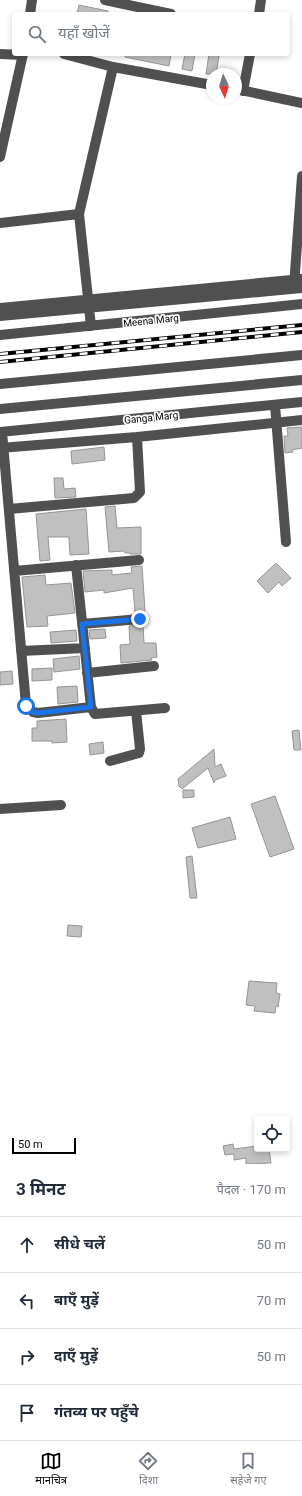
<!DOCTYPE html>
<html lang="hi">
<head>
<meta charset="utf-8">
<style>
	body { margin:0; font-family:Roboto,"Noto Sans Devanagari",sans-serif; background:#f6f6f7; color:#1f2937 }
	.controls { position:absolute; right:12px; bottom:12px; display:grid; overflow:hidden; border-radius:4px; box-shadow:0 2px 6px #0003 }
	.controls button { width:36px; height:36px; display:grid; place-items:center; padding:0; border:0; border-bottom:1px solid #e0e1e3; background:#fff; color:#1f2937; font:20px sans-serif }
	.compass { position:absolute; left:206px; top:68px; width:36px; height:36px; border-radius:50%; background:#fff; box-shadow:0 2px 6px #0003; rotate:176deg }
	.scale { position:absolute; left:12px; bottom:10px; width:64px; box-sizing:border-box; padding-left:4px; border:2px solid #000; border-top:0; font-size:11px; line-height:14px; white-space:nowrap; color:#000; -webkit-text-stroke:3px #fff; paint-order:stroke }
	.stop { position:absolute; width:12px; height:12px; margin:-9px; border:3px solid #1a73e8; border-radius:50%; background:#fff }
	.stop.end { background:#1a73e8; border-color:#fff; box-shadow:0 1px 4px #0008 }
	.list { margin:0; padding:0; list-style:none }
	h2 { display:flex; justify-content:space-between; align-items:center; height:52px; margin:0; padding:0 16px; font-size:17px }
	h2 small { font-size:13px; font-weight:400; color:#747a83 }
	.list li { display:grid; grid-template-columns:26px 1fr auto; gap:12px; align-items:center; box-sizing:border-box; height:56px; padding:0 16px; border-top:1px solid #e0e1e3 }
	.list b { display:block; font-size:15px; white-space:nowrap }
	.list em { font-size:13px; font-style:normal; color:#747a83 }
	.icon { flex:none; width:22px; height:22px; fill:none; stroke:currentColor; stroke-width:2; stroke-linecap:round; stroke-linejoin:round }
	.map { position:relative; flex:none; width:302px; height:1164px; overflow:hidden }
	.search { position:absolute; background:#fff; box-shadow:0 2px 6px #0003; left:12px; right:12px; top:12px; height:44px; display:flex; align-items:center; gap:10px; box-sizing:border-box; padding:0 14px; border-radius:4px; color:#747a83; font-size:15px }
	.sheet { height:276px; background:#fff }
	nav { display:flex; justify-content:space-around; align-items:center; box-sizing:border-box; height:56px; border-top:1px solid #e0e1e3; background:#fff; font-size:11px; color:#747a83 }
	nav a { display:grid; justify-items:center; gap:2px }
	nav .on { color:#000 }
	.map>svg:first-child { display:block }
	.building { fill:#c0c0c0; stroke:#949494 }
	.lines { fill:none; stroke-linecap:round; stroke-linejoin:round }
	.minor { stroke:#505050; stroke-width:10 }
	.rail-casing { stroke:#000; stroke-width:4 }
	.rail { stroke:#fff; stroke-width:2.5; stroke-dasharray:8; stroke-linecap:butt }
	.route { stroke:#1a73e8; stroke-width:5 }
	.labels { text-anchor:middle; stroke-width:3.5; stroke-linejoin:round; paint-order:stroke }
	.street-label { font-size:10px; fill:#000; stroke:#fff }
</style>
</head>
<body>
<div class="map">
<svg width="302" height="1164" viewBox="0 0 302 1164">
	<rect width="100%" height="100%" fill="#fff"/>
	<path class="building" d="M 79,5 L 108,11 L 108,14 L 77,14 Z
		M 125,54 L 171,54 L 169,66 L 125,57 Z
		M 185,54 L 195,54 L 192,71 L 182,69 Z
		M 209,54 L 219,56 L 216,74 L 206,74 Z
		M 302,427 L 302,448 L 292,450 L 293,452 L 285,453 L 284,436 L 288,436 L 287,428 Z
		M 104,447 L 105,460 L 72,464 L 71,451 Z
		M 54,478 L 63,478 L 64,489 L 75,488 L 76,497 L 55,498 Z
		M 115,506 L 117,528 L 141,527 L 141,554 L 130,554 L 130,553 L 125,553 L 124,551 L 109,552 L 105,507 Z
		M 86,509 L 89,554 L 70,555 L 69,537 L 48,537 L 50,560 L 40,561 L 36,514 Z
		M 276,563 L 291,578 L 282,586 L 279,582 L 268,593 L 257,581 Z
		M 142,566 L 145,611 L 135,612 L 133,588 L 104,593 L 104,590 L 85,592 L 83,571 L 112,570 L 112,575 L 132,573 L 131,567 Z
		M 45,575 L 46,585 L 71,583 L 75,613 L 47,616 L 48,626 L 27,627 L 22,577 Z
		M 143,625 L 144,643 L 156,643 L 157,657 L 151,658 L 152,660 L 121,663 L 120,645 L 130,644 L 129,626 Z
		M 105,629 L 106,638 L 90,639 L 89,630 Z
		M 76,630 L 77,641 L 51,643 L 50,632 Z
		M 79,656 L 80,669 L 54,672 L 53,659 Z
		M 52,668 L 52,680 L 32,681 L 32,669 Z
		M 12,671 L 13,684 L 0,685 L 0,672 Z
		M 77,686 L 78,702 L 58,704 L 57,687 Z
		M 66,719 L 67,742 L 52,743 L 52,741 L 32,741 L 32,728 L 37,728 L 37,721 Z
		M 299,730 L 301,750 L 294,750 L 292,731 Z
		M 103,742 L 104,753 L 90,755 L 89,744 Z
		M 214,749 L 215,767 L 221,764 L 226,776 L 215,780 L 214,783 L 208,768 L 182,789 L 179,786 L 178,779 Z
		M 183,790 L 194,790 L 194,797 L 183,798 Z
		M 275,796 L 294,849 L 270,857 L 251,804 Z
		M 230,817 L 236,839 L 198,848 L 192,828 Z
		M 192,856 L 197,898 L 190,898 L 186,857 Z
		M 68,925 L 82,926 L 81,937 L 67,936 Z
		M 249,981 L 277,983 L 276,993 L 280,994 L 278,1007 L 276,1006 L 275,1013 L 254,1011 L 255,1006 L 246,1005 Z
		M 233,1144 L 234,1149 L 257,1146 L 257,1149 L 269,1149 L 271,1163 L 246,1164 L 246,1158 L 234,1160 L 234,1154 L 225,1155 L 223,1146 Z"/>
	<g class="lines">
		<path class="minor" d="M 105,0 L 171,14
			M 30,14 L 32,0
			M 259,14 L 261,0
			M 0,54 L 23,55
			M 64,54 L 113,67 L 212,85
			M 236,89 L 302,103
			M 243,91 L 250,54
			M 0,157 L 23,54
			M 0,223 L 79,214
			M 294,286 L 302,176
			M 0,308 L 302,279
			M 0,316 L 302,288
			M 91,326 L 79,214 L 113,67
			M 0,335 L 302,304
			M 0,384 L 302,355
			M 275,405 L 286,542
			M 0,409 L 302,380
			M 0,432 L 302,402
			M 2,432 L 26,705 L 33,712 L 38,713 L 91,707 L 95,714 L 165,708
			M 0,448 L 137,437 L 302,420
			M 9,509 L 134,498 L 140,492 L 137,437
			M 76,565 L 91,707
			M 14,571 L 139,560
			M 82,624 L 140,619
			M 21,651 L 85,648
			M 87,673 L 154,666
			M 110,761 L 139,753 L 140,749 L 136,711
			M 0,809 L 61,805"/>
		<g class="rail-casing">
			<path id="rail" d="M 0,354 L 302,325
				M 0,362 L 302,332"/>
		</g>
		<use href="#rail" class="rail"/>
	</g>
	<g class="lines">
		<path class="route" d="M 26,706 L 33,712 L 38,713 L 91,707 L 82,624 L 140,619"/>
	</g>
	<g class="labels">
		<g class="street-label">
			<text transform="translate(151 320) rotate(-6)" y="4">Meena Marg</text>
			<text transform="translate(151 417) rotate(-6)" y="4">Ganga Marg</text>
		</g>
	</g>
</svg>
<div class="controls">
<button><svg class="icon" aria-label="locate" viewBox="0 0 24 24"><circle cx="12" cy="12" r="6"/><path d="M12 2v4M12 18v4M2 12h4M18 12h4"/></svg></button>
</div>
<svg class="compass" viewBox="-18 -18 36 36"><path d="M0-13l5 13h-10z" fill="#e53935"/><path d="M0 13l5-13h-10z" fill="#747a83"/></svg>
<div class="scale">50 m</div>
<div class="stop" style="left:26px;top:706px"></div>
<div class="stop end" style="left:140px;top:619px"></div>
<div class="search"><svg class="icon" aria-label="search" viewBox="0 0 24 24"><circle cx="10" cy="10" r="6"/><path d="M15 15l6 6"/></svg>यहाँ खोजें</div>
</div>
<section class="sheet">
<h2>3 मिनट<small>पैदल · 170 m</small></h2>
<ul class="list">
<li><svg class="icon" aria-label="ahead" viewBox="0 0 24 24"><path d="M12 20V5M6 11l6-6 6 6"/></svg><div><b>सीधे चलें</b></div><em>50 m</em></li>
<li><svg class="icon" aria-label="left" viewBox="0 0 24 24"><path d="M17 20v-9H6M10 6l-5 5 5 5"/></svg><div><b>बाएँ मुड़ें</b></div><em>70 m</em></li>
<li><svg class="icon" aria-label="right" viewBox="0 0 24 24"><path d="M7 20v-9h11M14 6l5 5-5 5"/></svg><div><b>दाएँ मुड़ें</b></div><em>50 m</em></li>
<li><svg class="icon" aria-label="arrive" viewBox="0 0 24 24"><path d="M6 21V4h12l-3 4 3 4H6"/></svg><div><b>गंतव्य पर पहुँचे</b></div></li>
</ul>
</section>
<nav>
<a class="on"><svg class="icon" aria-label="map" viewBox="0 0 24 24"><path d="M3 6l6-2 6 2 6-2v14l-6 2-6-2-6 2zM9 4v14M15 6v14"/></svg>मानचित्र</a>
<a><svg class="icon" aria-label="directions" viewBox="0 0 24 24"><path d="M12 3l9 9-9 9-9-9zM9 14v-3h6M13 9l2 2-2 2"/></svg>दिशा</a>
<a><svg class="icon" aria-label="saved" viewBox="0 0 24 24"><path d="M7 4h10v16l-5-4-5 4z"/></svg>सहेजे गए</a>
</nav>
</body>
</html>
